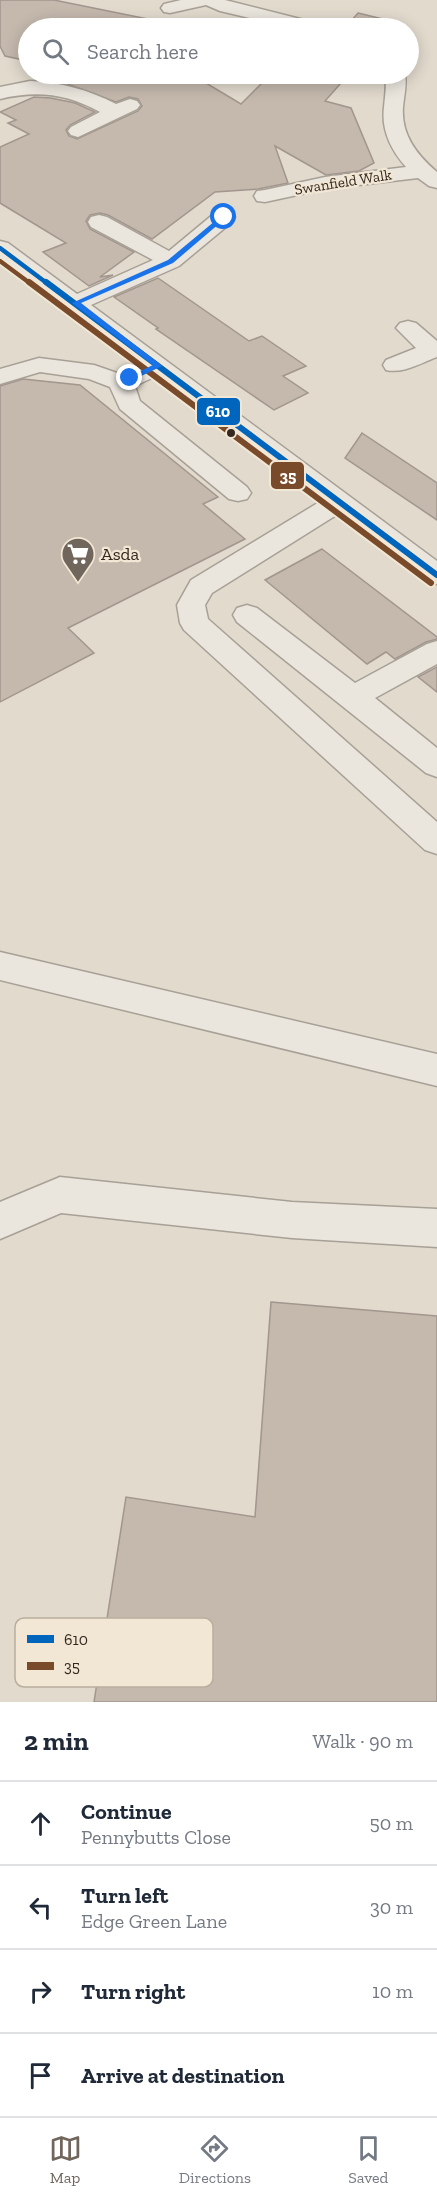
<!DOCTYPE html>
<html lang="en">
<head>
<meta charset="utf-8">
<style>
	body { margin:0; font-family:"Zilla Slab",serif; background:#f2f2f3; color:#1f2937 }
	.stop { position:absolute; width:18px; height:18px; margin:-14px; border:4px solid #1a73e8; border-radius:50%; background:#fff }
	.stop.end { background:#1a73e8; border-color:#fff; box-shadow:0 2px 6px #0008 }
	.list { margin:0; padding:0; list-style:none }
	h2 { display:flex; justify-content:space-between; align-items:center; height:78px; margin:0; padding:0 24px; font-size:26px }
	h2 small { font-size:20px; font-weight:400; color:#747a83 }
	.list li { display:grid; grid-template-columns:39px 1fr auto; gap:18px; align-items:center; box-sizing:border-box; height:84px; padding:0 24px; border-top:2px solid #e0e1e3 }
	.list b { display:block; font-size:22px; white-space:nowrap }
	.list p { margin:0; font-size:20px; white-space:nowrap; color:#747a83 }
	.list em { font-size:20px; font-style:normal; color:#747a83 }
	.icon { flex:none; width:33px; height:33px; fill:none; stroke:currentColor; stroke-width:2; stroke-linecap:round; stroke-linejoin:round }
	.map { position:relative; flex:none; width:437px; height:1702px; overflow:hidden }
	.search { position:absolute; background:#fff; box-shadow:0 3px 15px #0003; left:18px; right:18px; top:18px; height:66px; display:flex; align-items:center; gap:15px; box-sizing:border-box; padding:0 21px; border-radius:33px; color:#747a83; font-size:22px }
	.sheet { height:414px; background:#fff }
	nav { display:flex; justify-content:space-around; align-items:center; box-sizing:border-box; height:84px; border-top:2px solid #e0e1e3; background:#fff; font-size:16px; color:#747a83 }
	nav a { display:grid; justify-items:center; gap:3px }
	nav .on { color:#71665c }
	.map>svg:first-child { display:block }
	.building { fill:#c5b9ae; stroke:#a2968d; stroke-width:1.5 }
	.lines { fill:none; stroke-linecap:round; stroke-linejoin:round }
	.minor-casing { stroke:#a7a096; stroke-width:3 }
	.minor { fill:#eae6de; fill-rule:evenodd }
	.bus-1-far1-casing { stroke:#f2e7d4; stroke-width:8 }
	.bus-1-casing { stroke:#f2e7d4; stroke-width:10 }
	.bus-2-far1-casing { stroke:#f2e7d4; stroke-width:8 }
	.bus-2-casing { stroke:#f2e7d4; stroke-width:10 }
	.bus-1-far1 { stroke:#0065bd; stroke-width:4.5 }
	.bus-1 { stroke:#0065bd; stroke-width:6 }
	.bus-2-far1 { stroke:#7a4b2a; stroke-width:4.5 }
	.bus-2 { stroke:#7a4b2a; stroke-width:6 }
	.route { fill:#1a73e8 }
	.bus-dot { fill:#34281f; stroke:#f2e7d4; stroke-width:2 }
	.labels { text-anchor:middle; stroke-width:4.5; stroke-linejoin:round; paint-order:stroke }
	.far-street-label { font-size:15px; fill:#34281f; stroke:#f2e7d4 }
	.poi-label { font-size:18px; fill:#34281f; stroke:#f2e7d4; text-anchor:start }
	.key { fill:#f2e7d4; stroke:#b9ae9e; stroke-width:1.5 }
	.key-label { font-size:16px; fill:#34281f }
	.line-badge { stroke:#f2e7d4; stroke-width:2 }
	.badge-label { font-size:16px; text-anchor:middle; font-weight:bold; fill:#fff }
</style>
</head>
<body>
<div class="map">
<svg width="437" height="1702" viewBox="0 0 437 1702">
	<rect width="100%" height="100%" fill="#e2dacd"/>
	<path class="building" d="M 0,0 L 54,0 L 192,28 L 28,28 L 28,61 L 5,56 L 0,46 Z
		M 358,13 L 395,22 L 389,28 L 345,28 Z
		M 79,74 L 191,74 L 241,104 L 270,75 L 299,80 L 305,74 L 349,74 L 325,101 L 351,108 L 374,163 L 359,171 L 326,175 L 275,146 L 288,183 L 258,189 L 215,192 L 152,239 L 108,215 L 100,213 L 90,215 L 86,221 L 90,229 L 134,252 L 100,277 L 113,275 L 89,286 L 43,252 L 66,243 L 0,203 L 0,147 L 29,134 L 8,123 L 16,120 L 0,112 L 34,97 L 51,98 L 75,103 L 95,112 L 70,125 L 66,130 L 69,136 L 77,139 L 138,111 L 142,106 L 138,99 L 129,97 L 116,102 L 65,83 L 83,75 Z
		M 158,278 L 249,341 L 262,336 L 306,366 L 283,376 L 308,393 L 274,410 L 156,329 L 158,328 L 114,297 Z
		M 23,379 L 80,385 L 218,497 L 203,504 L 245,539 L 68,628 L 94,653 L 0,702 L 0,386 Z
		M 362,433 L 437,483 L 437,520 L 345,458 Z
		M 322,549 L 437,637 L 437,639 L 426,642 L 395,659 L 386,652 L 367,664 L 265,580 Z
		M 437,667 L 437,692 L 418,677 Z
		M 271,1302 L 437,1316 L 437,1702 L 94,1702 L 126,1497 L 255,1517 Z"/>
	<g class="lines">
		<g class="minor-casing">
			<path id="minor" d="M 181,0 L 225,0 L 320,24 L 322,28 L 292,28 L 220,11 L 206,5 L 170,13 L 164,12 L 161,8 L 164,4 Z
				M 385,74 L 405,74 C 407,85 404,96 403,107 C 401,135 417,155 437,172 L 437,188 L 429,186 L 418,178 L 325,189 L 265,202 L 257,201 L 254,196 L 257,191 L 265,190 L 325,177 L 406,167 C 391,150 381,130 384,107 C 385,96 387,85 385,74 Z
				M 30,81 C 60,82 89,90 116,104 L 130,99 L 137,101 L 140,105 L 137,109 L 78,137 L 71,135 L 68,131 L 71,127 L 100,112 C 67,94 37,90 0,99 L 0,87 Z
				M 224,210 L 232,212 L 235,217 L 232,222 L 179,266 L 91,305 L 437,561 L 437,584 L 427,582 L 338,514 L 212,593 L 205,605 L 208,619 L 437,822 L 437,854 L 425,850 L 184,630 L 180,623 L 177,605 L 191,580 L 321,501 L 156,376 L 135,386 L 140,401 L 247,487 L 251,493 L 247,499 L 238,501 L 229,499 L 120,409 L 110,387 L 89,379 L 40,372 L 0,384 L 0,369 L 39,358 L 94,365 L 120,374 L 140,365 L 0,259 L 0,241 L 8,243 L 77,294 L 153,260 L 91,227 L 88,222 L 91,217 L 99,215 L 107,217 L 169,251 L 216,212 Z
				M 408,321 L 416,323 L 437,341 L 437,357 C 421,363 403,374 386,370 L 383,365 L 386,360 L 416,348 L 396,328 L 400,323 Z
				M 247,605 L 257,608 L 355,683 L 427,644 L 437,641 L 437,664 L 375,698 L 437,748 L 437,777 L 426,773 L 237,622 L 233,615 L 237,608 Z
				M 0,952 L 437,1054 L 437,1086 L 0,980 Z
				M 60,1177 L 292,1202 L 437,1209 L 437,1247 L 292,1238 L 61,1213 L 0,1239 L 0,1202 Z"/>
		</g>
		<use href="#minor" class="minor"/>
		<g class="bus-1-far1-casing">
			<path id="bus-1-far1" d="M 0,248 L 48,284"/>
		</g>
		<g class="bus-1-casing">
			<path id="bus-1" d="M 46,282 L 437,575"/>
		</g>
		<g class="bus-2-far1-casing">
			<path id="bus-2-far1" d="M 0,261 L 31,284"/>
		</g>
		<g class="bus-2-casing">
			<path id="bus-2" d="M 29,282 L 431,583"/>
		</g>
		<use href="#bus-1-far1" class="bus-1-far1"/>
		<use href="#bus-1" class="bus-1"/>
		<use href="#bus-2-far1" class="bus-2-far1"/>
		<use href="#bus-2" class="bus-2"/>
	</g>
	<path class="route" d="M 221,216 L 227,217 L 173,263 L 81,303 L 162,366 L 133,380 L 128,380 L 128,377 L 153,365 L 72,303 L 168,260 Z"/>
	<defs>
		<g id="supermarket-pin" transform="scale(1.725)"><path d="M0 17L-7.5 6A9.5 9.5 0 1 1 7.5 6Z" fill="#71665c" stroke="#f2e7d4"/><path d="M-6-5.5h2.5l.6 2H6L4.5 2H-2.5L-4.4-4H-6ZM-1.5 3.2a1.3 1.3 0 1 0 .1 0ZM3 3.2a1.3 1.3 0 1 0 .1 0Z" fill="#fff"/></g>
	</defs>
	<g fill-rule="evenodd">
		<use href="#supermarket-pin" x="78" y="554"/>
	</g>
	<circle class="bus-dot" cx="231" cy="433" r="5"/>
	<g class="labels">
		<g class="far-street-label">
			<text transform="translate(343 182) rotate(-9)" y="5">Swanfield Walk</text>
		</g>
		<g class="poi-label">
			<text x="101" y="560">Asda</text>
		</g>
	</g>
	<rect x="15" y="1618" width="198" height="69" rx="9" class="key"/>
	<rect x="27" y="1635" width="27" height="8" fill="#0065bd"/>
	<rect x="27" y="1662" width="27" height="8" fill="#7a4b2a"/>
	<g class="key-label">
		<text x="64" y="1645">610</text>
		<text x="64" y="1672">35</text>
	</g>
	<g class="line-badge">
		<rect x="196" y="397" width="45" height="29" rx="6" fill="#0065bd"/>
		<rect x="270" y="461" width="35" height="29" rx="6" fill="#7a4b2a"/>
	</g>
	<g class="badge-label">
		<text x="218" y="417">610</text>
		<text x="288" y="482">35</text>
	</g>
</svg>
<div class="stop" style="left:224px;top:217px"></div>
<div class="stop end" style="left:130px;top:378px"></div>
<div class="search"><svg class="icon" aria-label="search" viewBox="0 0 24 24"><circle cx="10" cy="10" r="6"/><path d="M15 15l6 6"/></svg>Search here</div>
</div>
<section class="sheet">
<h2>2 min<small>Walk · 90 m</small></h2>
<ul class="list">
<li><svg class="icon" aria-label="ahead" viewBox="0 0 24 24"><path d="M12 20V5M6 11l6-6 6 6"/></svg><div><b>Continue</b><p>Pennybutts Close</p></div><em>50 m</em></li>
<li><svg class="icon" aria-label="left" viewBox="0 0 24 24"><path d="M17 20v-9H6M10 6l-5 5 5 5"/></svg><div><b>Turn left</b><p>Edge Green Lane</p></div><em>30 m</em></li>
<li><svg class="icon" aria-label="right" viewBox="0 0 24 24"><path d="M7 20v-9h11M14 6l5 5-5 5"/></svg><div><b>Turn right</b></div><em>10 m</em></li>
<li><svg class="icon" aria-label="arrive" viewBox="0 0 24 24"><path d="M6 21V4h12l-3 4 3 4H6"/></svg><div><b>Arrive at destination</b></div></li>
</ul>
</section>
<nav>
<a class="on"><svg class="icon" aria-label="map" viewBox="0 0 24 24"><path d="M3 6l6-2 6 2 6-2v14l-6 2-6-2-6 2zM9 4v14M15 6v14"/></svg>Map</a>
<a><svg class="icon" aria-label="directions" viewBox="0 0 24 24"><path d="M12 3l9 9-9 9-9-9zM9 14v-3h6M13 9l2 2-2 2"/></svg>Directions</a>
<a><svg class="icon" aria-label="saved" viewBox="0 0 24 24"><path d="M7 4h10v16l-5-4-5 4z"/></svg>Saved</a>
</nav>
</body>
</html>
